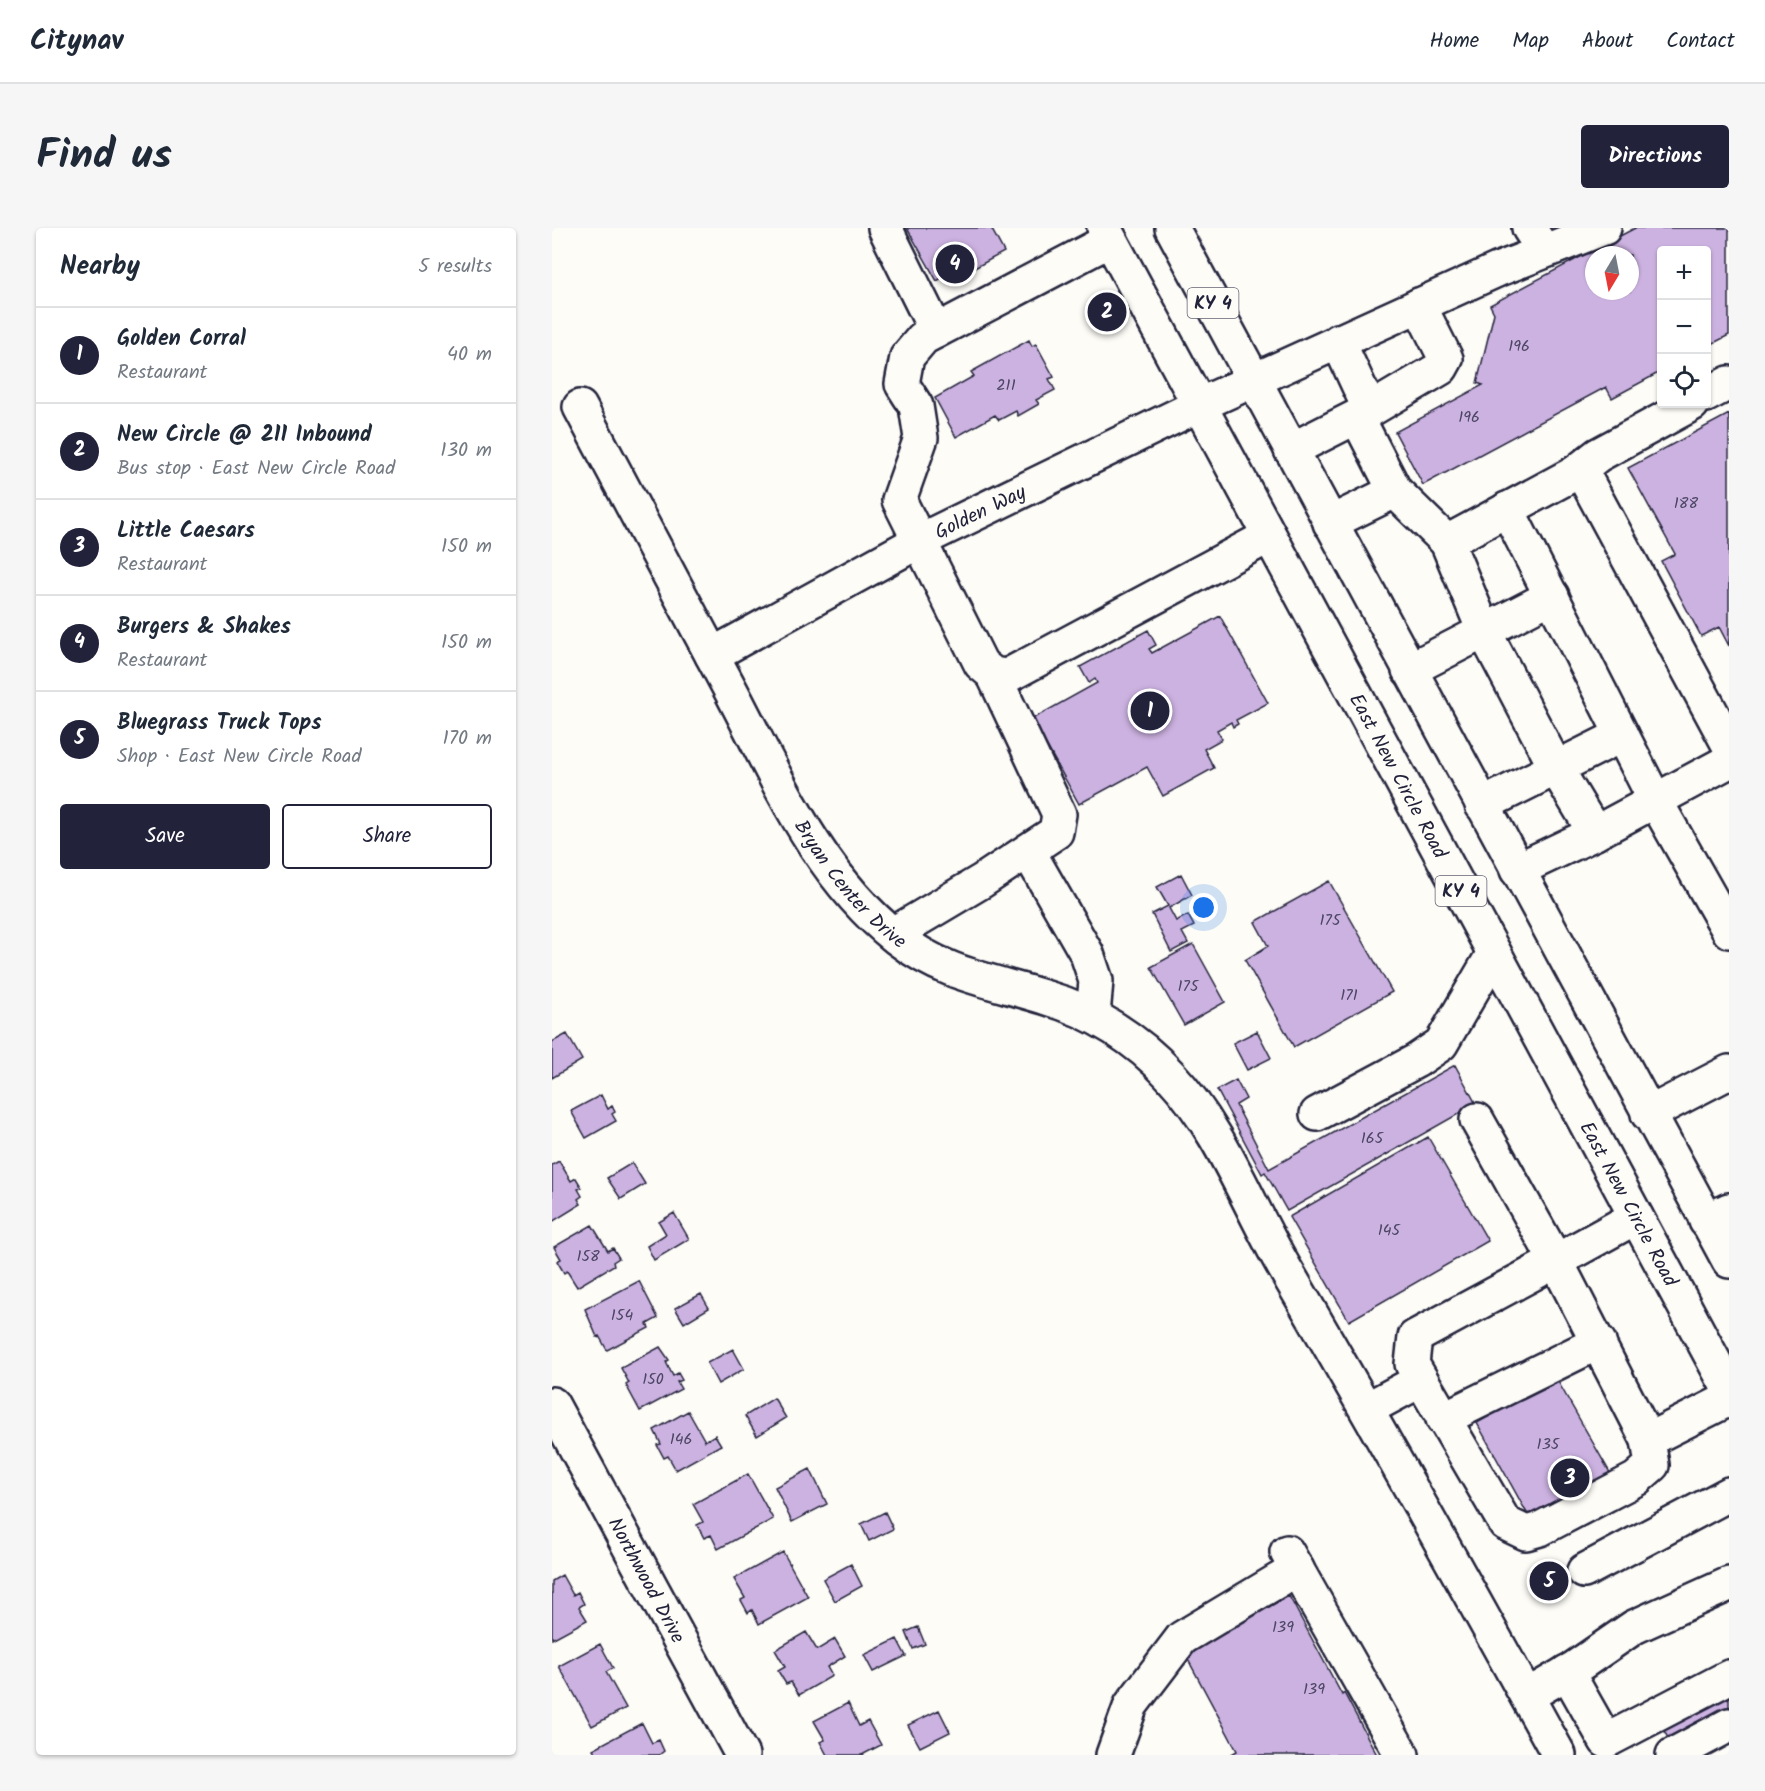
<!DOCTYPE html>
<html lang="en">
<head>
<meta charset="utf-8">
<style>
	body { margin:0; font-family:Kalam,sans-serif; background:#f6f6f7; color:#1f2937 }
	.controls { position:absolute; right:18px; top:18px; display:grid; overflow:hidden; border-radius:6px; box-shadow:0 2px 4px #0004 }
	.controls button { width:54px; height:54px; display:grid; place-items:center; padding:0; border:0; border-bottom:2px solid #e0e1e3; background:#fff; color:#1f2937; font:30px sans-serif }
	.compass { position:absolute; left:1033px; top:18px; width:54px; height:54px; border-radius:50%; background:#fff; box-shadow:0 2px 4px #0004; rotate:190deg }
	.you { position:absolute; left:652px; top:680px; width:21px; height:21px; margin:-15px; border:4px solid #fff; border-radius:50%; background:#1a73e8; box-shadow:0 0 0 9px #1a73e833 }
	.badge { display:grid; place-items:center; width:39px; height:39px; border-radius:50%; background:#22223b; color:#fff; font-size:20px; font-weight:700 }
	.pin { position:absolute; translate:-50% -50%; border:3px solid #fff; box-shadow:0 2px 6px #0006 }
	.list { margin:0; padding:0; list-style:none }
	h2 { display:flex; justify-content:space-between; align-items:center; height:78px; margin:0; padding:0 24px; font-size:26px }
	h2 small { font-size:20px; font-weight:400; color:#747a83 }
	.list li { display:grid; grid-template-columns:39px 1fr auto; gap:18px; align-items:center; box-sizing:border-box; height:96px; padding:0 24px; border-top:2px solid #e0e1e3 }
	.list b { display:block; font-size:22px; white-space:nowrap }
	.list p { margin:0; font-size:20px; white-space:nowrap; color:#747a83 }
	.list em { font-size:20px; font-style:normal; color:#747a83 }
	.actions { display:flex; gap:12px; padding:18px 24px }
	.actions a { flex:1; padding:14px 0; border:2px solid #22223b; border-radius:6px; text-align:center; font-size:21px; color:#22223b }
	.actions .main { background:#22223b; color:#fff }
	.icon { flex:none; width:33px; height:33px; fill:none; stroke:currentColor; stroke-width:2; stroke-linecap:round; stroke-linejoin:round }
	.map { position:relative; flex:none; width:1177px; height:1527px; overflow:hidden; border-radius:6px }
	header { display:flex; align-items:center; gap:36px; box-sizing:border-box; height:84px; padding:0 30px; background:#fff; border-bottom:2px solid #e0e1e3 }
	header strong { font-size:28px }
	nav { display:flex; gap:33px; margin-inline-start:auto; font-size:21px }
	.intro { display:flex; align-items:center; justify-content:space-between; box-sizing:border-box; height:144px; padding:0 36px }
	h1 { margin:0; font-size:42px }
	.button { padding:15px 27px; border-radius:6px; background:#22223b; color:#fff; font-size:21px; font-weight:700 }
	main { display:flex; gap:36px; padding:0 36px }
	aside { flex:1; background:#fff; border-radius:6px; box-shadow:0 2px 4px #0004 }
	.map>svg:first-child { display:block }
	.building { fill:#ccb2e1; stroke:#22223b; stroke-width:1.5; fill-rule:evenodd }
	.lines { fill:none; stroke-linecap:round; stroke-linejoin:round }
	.minor-casing { stroke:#22223b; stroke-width:38 }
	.highway-casing { stroke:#22223b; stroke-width:38 }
	.minor { stroke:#fdfcf7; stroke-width:33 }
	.highway { stroke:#fdfcf7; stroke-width:33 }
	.labels { text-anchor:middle; stroke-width:4.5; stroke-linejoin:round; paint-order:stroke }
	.number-label { font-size:16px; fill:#4c4664 }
	.shield { fill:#fdfcf7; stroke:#646373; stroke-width:1.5 }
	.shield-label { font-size:18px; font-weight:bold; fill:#22223b }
	.street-label { font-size:20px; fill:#22223b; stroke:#fdfcf7 }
</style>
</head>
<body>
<header>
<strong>Citynav</strong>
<nav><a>Home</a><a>Map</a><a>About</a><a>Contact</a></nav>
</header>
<div class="intro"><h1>Find us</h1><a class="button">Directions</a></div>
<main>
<aside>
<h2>Nearby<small>5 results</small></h2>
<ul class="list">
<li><span class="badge">1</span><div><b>Golden Corral</b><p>Restaurant</p></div><em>40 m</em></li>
<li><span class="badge">2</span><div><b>New Circle @ 211 Inbound</b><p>Bus stop · East New Circle Road</p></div><em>130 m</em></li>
<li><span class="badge">3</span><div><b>Little Caesars</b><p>Restaurant</p></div><em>150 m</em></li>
<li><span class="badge">4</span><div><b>Burgers &amp; Shakes</b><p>Restaurant</p></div><em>150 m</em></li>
<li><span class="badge">5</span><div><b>Bluegrass Truck Tops</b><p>Shop · East New Circle Road</p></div><em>170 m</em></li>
</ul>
<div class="actions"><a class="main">Save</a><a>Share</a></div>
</aside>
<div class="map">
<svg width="1177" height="1527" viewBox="0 0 1177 1527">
	<rect width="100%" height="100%" fill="#fdfcf7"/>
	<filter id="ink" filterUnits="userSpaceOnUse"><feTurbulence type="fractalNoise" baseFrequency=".0167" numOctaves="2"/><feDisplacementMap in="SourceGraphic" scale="12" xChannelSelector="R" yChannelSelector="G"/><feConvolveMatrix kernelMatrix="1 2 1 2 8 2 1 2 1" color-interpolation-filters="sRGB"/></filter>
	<g filter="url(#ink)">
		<path class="building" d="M 355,0 L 439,0 L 452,24 L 397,54 L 393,48 L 385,53 Z
			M 1083,0 L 1177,0 L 1177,107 L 1154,119 L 1154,22 L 1110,22 L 1110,143 L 1060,170 L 1054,159 L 871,257 L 843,204 L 931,157 L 925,155 L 942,85 L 938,77 ZM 1042,27 L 1078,27 L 1078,63 L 1042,63 Z
			M 556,86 L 561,95 L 555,98 L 551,88 Z
			M 477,112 L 480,118 L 484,116 L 502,149 L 497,151 L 503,162 L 484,172 L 487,176 L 466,188 L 464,183 L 447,192 L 443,187 L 404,209 L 383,170 L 422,148 L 419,144 Z
			M 1177,186 L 1177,418 L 1167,399 L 1149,408 L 1109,333 L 1123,326 L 1076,240 Z
			M 668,388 L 716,475 L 684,492 L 686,496 L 681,499 L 679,494 L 665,502 L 670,511 L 652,521 L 662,540 L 611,568 L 595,539 L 527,576 L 480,491 L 545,455 L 543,451 L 537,455 L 528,439 L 596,402 L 604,417 L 597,421 L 600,425 Z
			M 629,646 L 640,667 L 617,680 L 624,693 L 636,687 L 642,698 L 630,704 L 636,715 L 619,724 L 600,686 L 616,678 L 605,659 Z
			M 777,653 L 840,764 L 742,819 L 693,732 L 716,718 L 703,694 Z
			M 641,716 L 673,774 L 632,797 L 599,739 Z
			M 705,803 L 719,830 L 695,842 L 681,815 Z
			M 15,806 L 30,832 L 0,850 L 0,814 Z
			M 903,837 L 924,876 L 735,983 L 713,944 L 710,946 L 665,862 L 684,852 L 694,871 L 684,877 L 717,941 Z
			M 49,867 L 56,881 L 60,878 L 63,884 L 60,886 L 64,893 L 34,910 L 19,883 Z
			M 876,909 L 936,1013 L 797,1093 L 737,989 Z
			M 7,933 L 19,953 L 24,950 L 30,960 L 26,961 L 30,968 L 26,971 L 29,976 L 0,994 L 0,937 Z
			M 80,935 L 93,956 L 69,971 L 55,950 Z
			M 122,985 L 137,1011 L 102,1032 L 95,1018 L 114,1006 L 107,994 Z
			M 40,997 L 56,1023 L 61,1020 L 67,1030 L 61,1034 L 62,1037 L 25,1059 L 15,1043 L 12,1045 L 5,1033 L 9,1031 L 2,1019 Z
			M 87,1053 L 106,1090 L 95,1096 L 97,1100 L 55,1122 L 47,1108 L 45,1109 L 33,1081 Z
			M 149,1066 L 157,1080 L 132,1095 L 123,1080 Z
			M 108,1119 L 117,1132 L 114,1134 L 121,1148 L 126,1145 L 130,1152 L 125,1154 L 129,1161 L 88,1183 L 74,1157 L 77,1155 L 69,1140 Z
			M 181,1121 L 192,1141 L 166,1156 L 155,1135 Z
			M 1004,1150 L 1061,1250 L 981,1296 L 925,1195 Z
			M 222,1170 L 234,1190 L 205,1208 L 193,1188 Z
			M 136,1183 L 153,1213 L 163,1207 L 169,1217 L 124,1242 L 116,1228 L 112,1230 L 105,1217 L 109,1216 L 102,1202 Z
			M 258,1241 L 275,1276 L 240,1294 L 223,1259 Z
			M 196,1246 L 221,1291 L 166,1321 L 159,1307 L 152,1310 L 145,1297 L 151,1294 L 141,1276 Z
			M 333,1284 L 341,1301 L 317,1313 L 309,1296 Z
			M 231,1324 L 256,1369 L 207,1396 L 200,1382 L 196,1385 L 189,1372 L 193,1370 L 182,1351 Z
			M 299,1336 L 310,1358 L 283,1373 L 271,1351 Z
			M 10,1347 L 21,1367 L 26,1364 L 32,1376 L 27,1379 L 35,1392 L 0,1411 L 0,1353 Z
			M 737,1368 L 790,1467 L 792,1465 L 825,1527 L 678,1527 L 685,1523 L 632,1424 Z
			M 366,1399 L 373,1416 L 361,1421 L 354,1404 Z
			M 254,1404 L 265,1422 L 283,1411 L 293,1428 L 275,1439 L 280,1448 L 247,1467 L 239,1454 L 234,1456 L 226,1443 L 233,1439 L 223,1422 Z
			M 345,1411 L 354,1428 L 321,1444 L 312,1427 Z
			M 48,1416 L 61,1440 L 54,1444 L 74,1480 L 40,1498 L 7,1438 Z
			M 1177,1453 L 1177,1484 L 1118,1514 L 1107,1493 Z
			M 296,1475 L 307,1498 L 316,1493 L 329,1517 L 310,1527 L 275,1527 L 268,1514 L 273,1512 L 262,1493 Z
			M 387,1482 L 398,1504 L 368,1519 L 356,1497 Z
			M 90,1495 L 100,1515 L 107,1512 L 112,1523 L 107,1527 L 45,1527 L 41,1521 Z"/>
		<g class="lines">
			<g class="minor-casing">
				<g id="minor">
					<path d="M 333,0 L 384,103"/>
					<path d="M 977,0 L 992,23"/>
					<path d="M 558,12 L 371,110 L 355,129 L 350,156 L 364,178 L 369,210 L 347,272 L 429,436 L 441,446 L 455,448 L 717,308"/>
					<path d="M 786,113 L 818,182"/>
					<path d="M 1154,167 L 1177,155"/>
					<path id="s1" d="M 28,179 C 78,273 128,367 178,461 C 224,548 265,647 345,710 C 394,748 439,752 495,770 C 541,783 586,812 618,847 C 669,901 695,975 732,1039 C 826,1200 917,1363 1007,1527"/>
					<path d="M 805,189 L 843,263 L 895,314"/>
					<path d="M 739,222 L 818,182 L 889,140 L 894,131 L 867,77"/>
					<path d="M 1023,245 L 1046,227 L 1140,176"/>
					<path d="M 955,281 L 1103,572 L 1177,703"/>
					<path d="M 778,295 L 843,263"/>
					<path id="s2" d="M 160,427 L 369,312 L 647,177 L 945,42 L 1052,0"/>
					<path d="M 857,442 L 1000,368"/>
					<path d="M 1177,517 L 1032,248 L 1023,245 L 895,314 L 932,403 L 1004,540 L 1043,605 L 1177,533"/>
					<path d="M 930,577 L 1070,507"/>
					<path d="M 476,623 L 535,726 L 544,753 L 541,787"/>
					<path d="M 965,642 L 1043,605"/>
					<path d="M 341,706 L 430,653 L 504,604 L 507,586 L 441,446"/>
					<path d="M 765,886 L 864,833 L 889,816 L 942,725"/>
					<path d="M 1096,886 L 1177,844"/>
					<path d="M 925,892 L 1004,1033 L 863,1109 L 860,1136 L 953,1295 L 974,1305 L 988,1301 L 1084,1251 L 1100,1237 L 1096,1212"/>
					<path d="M 1084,989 L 1004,1033 L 1096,1212 L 1177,1171"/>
					<path d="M 1154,993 L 1177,982"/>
					<path id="s3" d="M 0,1176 L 190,1527"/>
					<path d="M 815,1181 L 869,1152"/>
					<path d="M 891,1191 L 1047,1114"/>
					<path d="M 735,1324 L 850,1527"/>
					<path d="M 1032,1343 L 1177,1266"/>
					<path d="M 1015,1444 L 1054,1513 L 1177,1449"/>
					<path d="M 975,1468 L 1021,1441 L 1082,1399 L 1177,1356"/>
					<path d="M 561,1527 L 579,1477 L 630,1410 L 745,1341"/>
					<path d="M 1121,1527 L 1177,1497"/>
				</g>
			</g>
			<g class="highway-casing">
				<g id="highway">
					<path id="s4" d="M 552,0 L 1177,1161"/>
					<path d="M 620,0 L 1177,1033"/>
				</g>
			</g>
			<use href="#minor" class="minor"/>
			<use href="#highway" class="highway"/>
		</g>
	</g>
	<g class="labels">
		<g class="number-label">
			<text x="967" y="123">196</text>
			<text x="454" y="162">211</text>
			<text x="917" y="194">196</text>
			<text x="1134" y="280">188</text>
			<text x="778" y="697">175</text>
			<text x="636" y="763">175</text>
			<text x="797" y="772">171</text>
			<text x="820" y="915">165</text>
			<text x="837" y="1007">145</text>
			<text x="36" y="1033">158</text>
			<text x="70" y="1092">154</text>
			<text x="101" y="1156">150</text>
			<text x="129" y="1216">146</text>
			<text x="996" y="1221">135</text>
			<text x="731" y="1404">139</text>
			<text x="762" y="1466">139</text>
		</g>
		<g class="shield">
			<rect x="635.5" y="60" width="51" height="30" rx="4.5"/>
			<rect x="883.5" y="648" width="51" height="30" rx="4.5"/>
		</g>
		<g class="shield-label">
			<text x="661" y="81">KY 4</text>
			<text x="909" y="669">KY 4</text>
		</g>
		<g class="street-label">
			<text dy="7" stroke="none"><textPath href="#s2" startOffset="304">Golden Way</textPath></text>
			<text dy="7" stroke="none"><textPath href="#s4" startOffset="622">East New Circle Road</textPath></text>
			<text dy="7" stroke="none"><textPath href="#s1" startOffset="550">Bryan Center Drive</textPath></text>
			<text dy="7" stroke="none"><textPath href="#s4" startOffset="1108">East New Circle Road</textPath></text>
			<text dy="7" stroke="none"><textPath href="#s3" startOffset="200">Northwood Drive</textPath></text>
		</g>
	</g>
</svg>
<div class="controls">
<button>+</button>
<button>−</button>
<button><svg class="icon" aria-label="locate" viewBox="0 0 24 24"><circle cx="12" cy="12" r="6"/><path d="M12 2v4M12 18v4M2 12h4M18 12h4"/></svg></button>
</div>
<svg class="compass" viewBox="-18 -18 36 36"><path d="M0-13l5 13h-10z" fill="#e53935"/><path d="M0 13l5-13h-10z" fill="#747a83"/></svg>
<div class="you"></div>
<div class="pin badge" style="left:598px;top:483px">1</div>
<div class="pin badge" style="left:555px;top:84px">2</div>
<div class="pin badge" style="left:1018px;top:1250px">3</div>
<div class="pin badge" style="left:403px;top:36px">4</div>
<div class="pin badge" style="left:997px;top:1353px">5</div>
</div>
</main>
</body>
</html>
